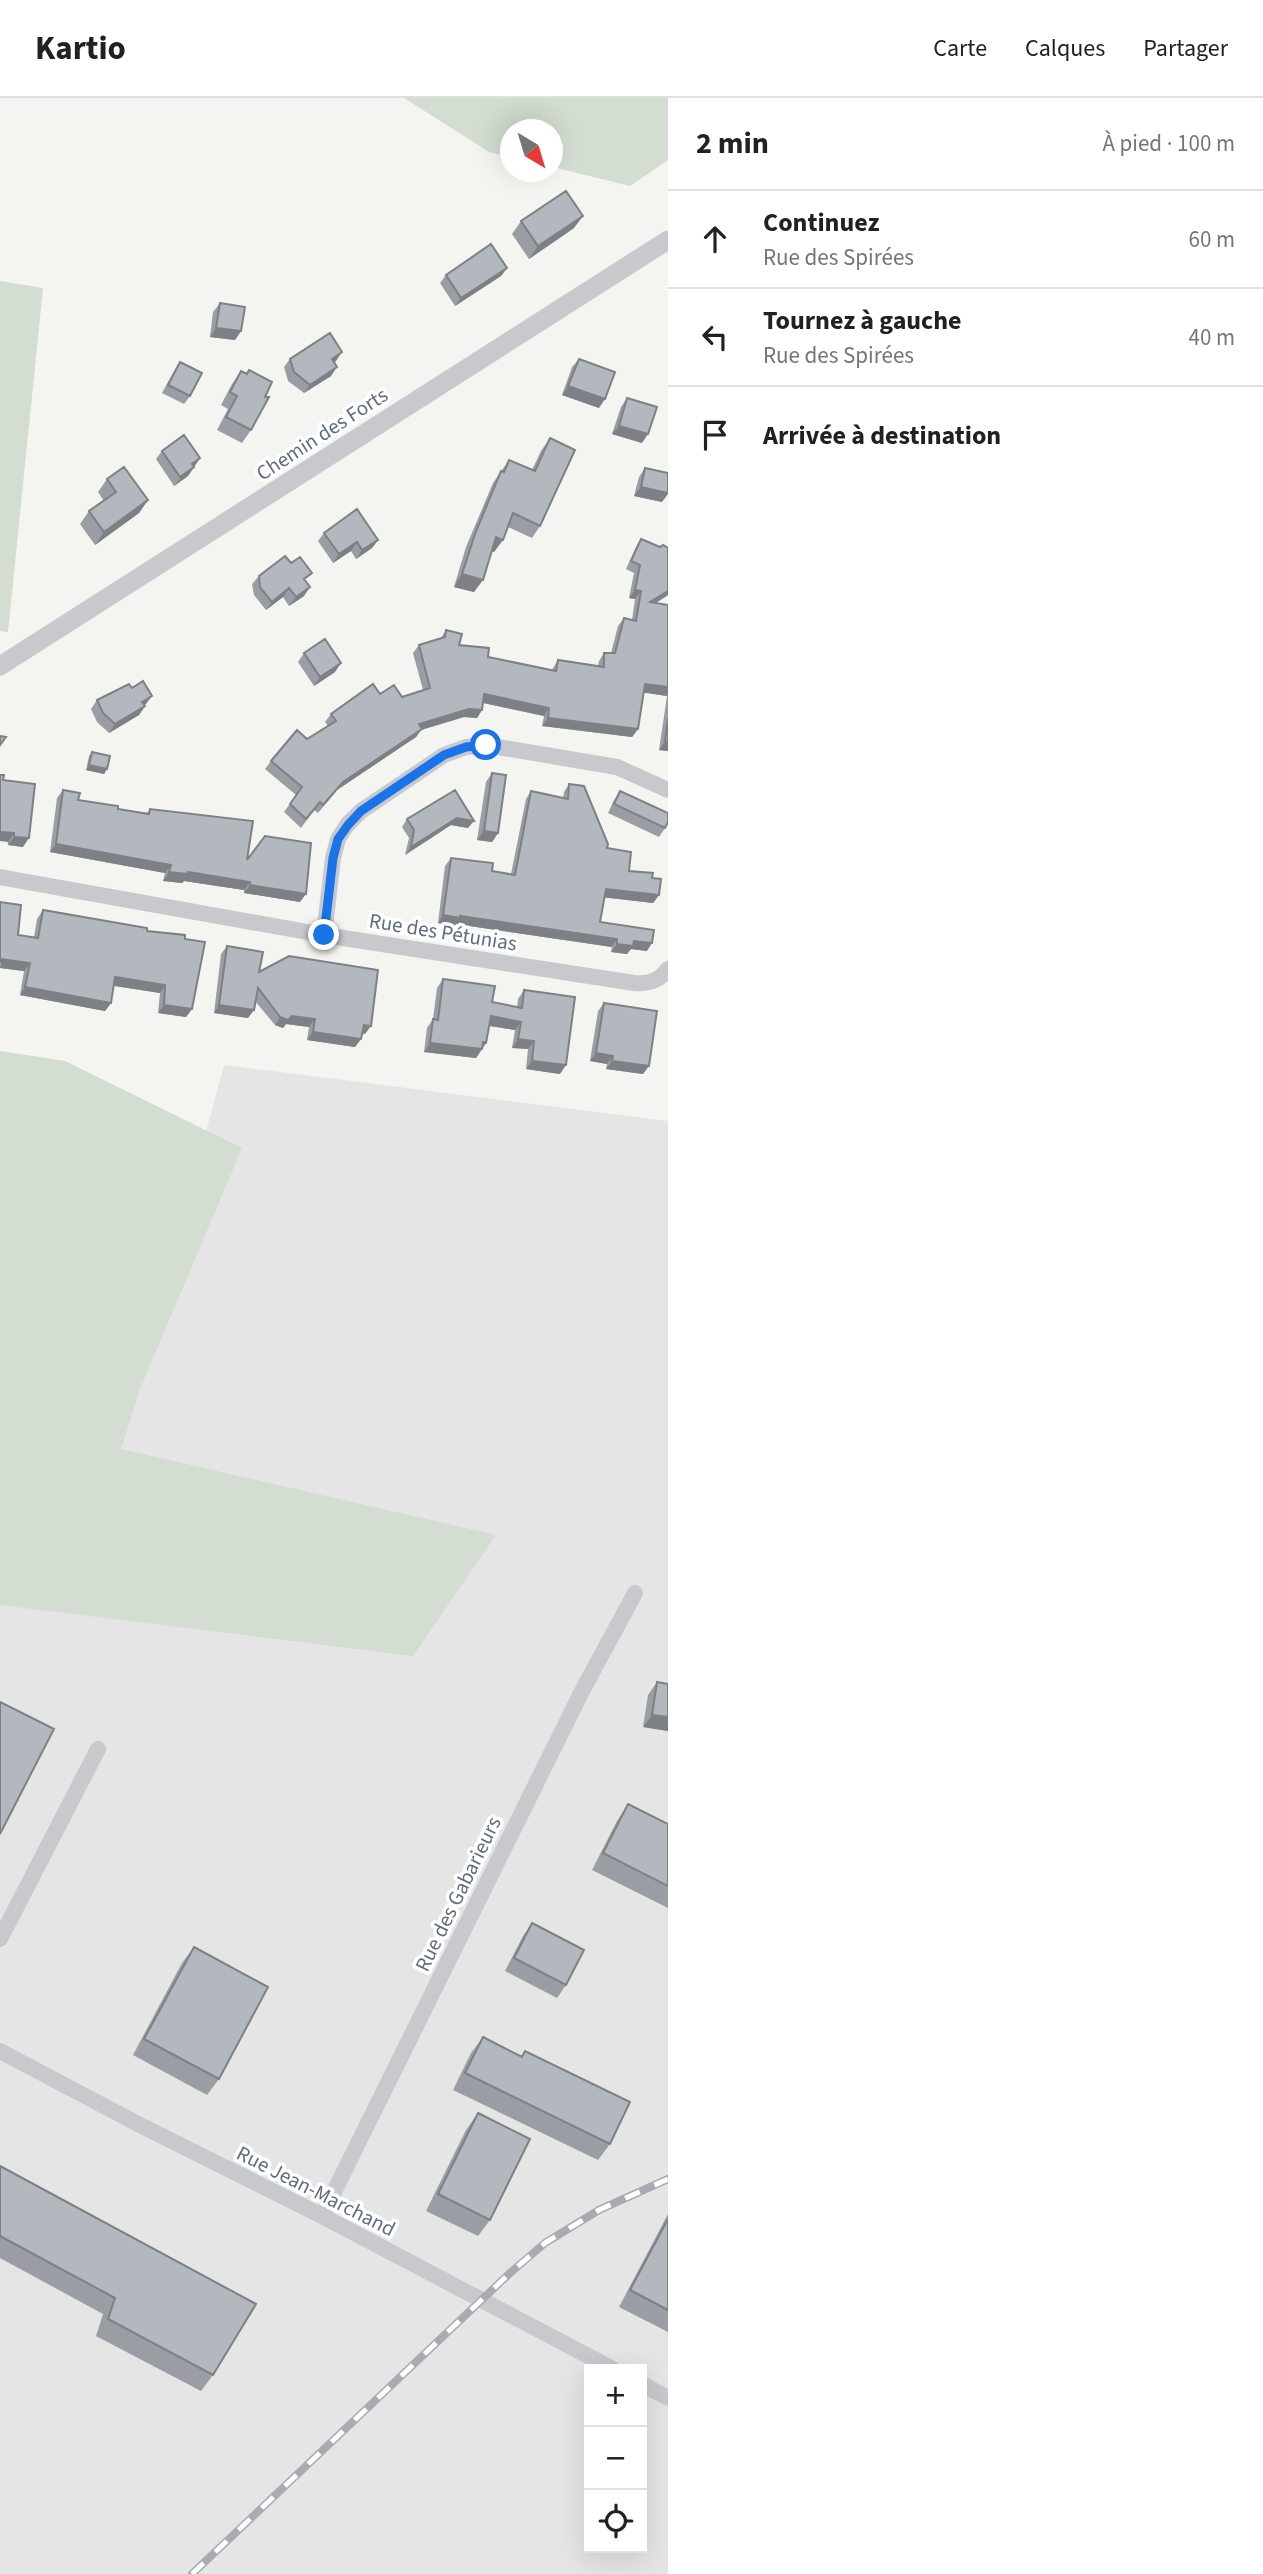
<!DOCTYPE html>
<html lang="fr">
<head>
<meta charset="utf-8">
<style>
	body { margin:0; font-family:"Source Sans 3",sans-serif; background:#f2f2f2; color:#202124 }
	.controls { position:absolute; right:21px; bottom:21px; display:grid; overflow:hidden; border-radius:0px; box-shadow:0 7px 28px #0002 }
	.controls button { width:63px; height:63px; display:grid; place-items:center; padding:0; border:0; border-bottom:2px solid #e0e0e0; background:#fff; color:#202124; font:35px sans-serif }
	.compass { position:absolute; left:500px; top:21px; width:63px; height:63px; border-radius:50%; background:#fff; box-shadow:0 7px 28px #0002; rotate:142deg }
	.stop { position:absolute; width:21px; height:21px; margin:-16px; border:5px solid #1a73e8; border-radius:50%; background:#fff }
	.stop.end { background:#1a73e8; border-color:#fff; box-shadow:0 2px 7px #0008 }
	.list { margin:0; padding:0; list-style:none }
	h2 { display:flex; justify-content:space-between; align-items:center; height:91px; margin:0; padding:0 28px; font-size:30px }
	h2 small { font-size:23px; font-weight:400; color:#757577 }
	.list li { display:grid; grid-template-columns:46px 1fr auto; gap:21px; align-items:center; box-sizing:border-box; height:98px; padding:0 28px; border-top:2px solid #e0e0e0 }
	.list b { display:block; font-size:26px; white-space:nowrap }
	.list p { margin:0; font-size:23px; white-space:nowrap; color:#757577 }
	.list em { font-size:23px; font-style:normal; color:#757577 }
	.icon { flex:none; width:38px; height:38px; fill:none; stroke:currentColor; stroke-width:2; stroke-linecap:round; stroke-linejoin:round }
	.map { position:relative; flex:none; width:668px; height:2476px; overflow:hidden }
	header { display:flex; align-items:center; gap:42px; box-sizing:border-box; height:98px; padding:0 35px; background:#fff; border-bottom:2px solid #e0e0e0 }
	header strong { font-size:33px }
	nav { display:flex; gap:38px; margin-inline-start:auto; font-size:24px }
	main { display:flex }
	aside { flex:1; background:#fff }
	.map>svg:first-child { display:block }
	.built { fill:#e4e5e4; fill-rule:evenodd }
	.green { fill:#d3ddd1 }
	.lines { fill:none; stroke-linecap:round; stroke-linejoin:round }
	.minor { stroke:#c7c9cd; stroke-width:16 }
	.tertiary { stroke:#c7c9cd; stroke-width:19 }
	.rail-casing { stroke:#a8abb2; stroke-width:8 }
	.rail { stroke:#fff; stroke-width:5; stroke-dasharray:16; stroke-linecap:butt }
	.wall { fill:#9a9da3 }
	.shaded-wall { fill:#7d8085 }
	.building { fill:#b3b7be; stroke:#7d8085; stroke-width:2 }
	.route { stroke:#1a73e8; stroke-width:9 }
	.labels { text-anchor:middle; stroke-width:7; stroke-linejoin:round; paint-order:stroke }
	.street-label { font-size:21px; fill:#616c84; stroke:#fff }
</style>
</head>
<body>
<header>
<strong>Kartio</strong>
<nav><a>Carte</a><a>Calques</a><a>Partager</a></nav>
</header>
<main>
<div class="map">
<svg width="668" height="2476" viewBox="0 0 668 2476">
	<rect width="100%" height="100%" fill="#f4f5f0"/>
	<path class="built" d="M 224,967 L 668,1023 L 668,2476 L 0,2476 L 0,1506 L 496,1438 L 120,1352 ZM 589,2271 L 642,2271 L 642,2450 L 589,2450 Z"/>
	<path class="green" d="M 404,0 L 668,0 L 668,62 L 630,88 L 553,69 L 552,32 L 510,32 L 510,59 L 489,54 Z
		M 0,183 L 43,190 L 8,534 L 0,533 Z
		M 0,953 L 65,963 L 242,1050 L 140,1291 L 121,1351 L 496,1437 L 413,1558 L 0,1507 Z"/>
	<g class="lines">
		<path class="minor" d="M 0,779 L 324,837 L 634,885 C 649,886 659,883 668,871
			M 324,837 L 333,760 L 338,741 L 347,727 L 361,713 L 444,657 L 466,649 L 486,647 L 617,669 L 668,692
			M 0,1841 L 98,1651
			M 0,1953 L 138,2026 L 322,2118 L 613,2271
			M 322,2118 L 581,1595 L 635,1495
			M 642,2286 L 668,2300"/>
		<path class="tertiary" d="M 0,568 L 668,142"/>
		<g class="rail-casing">
			<path id="rail" d="M 192,2476 L 510,2175 L 545,2145 L 599,2112 L 668,2081"/>
		</g>
		<use href="#rail" class="rail"/>
	</g>
	<path class="wall" d="M 521,123 L 574,130 L 529,161 L 512,136 Z
		M 507,170 L 501,178 L 455,208 L 440,185 L 446,177 Z
		M 220,205 L 241,233 L 235,242 L 210,239 L 213,214 Z
		M 290,261 L 336,263 L 334,265 L 331,278 L 304,295 L 288,283 L 284,269 Z
		M 579,261 L 599,310 L 562,297 L 572,269 Z
		M 180,264 L 190,298 L 184,306 L 162,295 L 174,273 Z
		M 241,273 L 265,299 L 251,332 L 242,345 L 217,332 L 228,311 L 221,307 L 232,286 Z
		M 627,300 L 642,345 L 612,336 L 621,309 Z
		M 550,340 L 540,428 L 532,440 L 508,429 L 494,454 L 491,453 L 474,494 L 454,489 L 466,449 L 493,385 L 509,362 L 532,372 L 541,353 Z
		M 162,353 L 200,360 L 188,378 L 174,388 L 156,361 Z
		M 645,370 L 662,404 L 634,398 L 639,379 Z
		M 107,381 L 148,402 L 139,415 L 95,447 L 80,426 L 89,413 L 104,403 L 98,394 Z
		M 324,435 L 378,442 L 372,450 L 356,461 L 351,453 L 333,465 L 318,443 Z
		M 641,441 L 660,449 L 668,450 L 668,497 L 656,505 L 668,507 L 668,653 L 659,652 L 667,598 L 643,594 L 638,631 L 632,639 L 542,628 L 544,618 L 483,605 L 482,612 L 477,620 L 464,619 L 421,632 L 416,639 L 337,692 L 318,715 L 314,712 L 301,730 L 284,714 L 296,697 L 265,671 L 271,663 L 328,628 L 325,624 L 331,616 L 380,596 L 402,599 L 423,592 L 413,555 L 419,547 L 441,540 L 446,532 L 459,547 L 488,559 L 552,573 L 553,570 L 558,562 L 598,568 L 599,563 L 604,555 L 611,555 L 618,528 L 624,520 L 632,522 L 635,501 L 629,500 L 634,475 L 626,471 L 636,449 Z
		M 259,478 L 306,483 L 304,498 L 289,508 L 283,499 L 266,512 L 254,497 L 252,486 Z
		M 304,555 L 335,574 L 314,588 L 298,564 Z
		M 132,590 L 152,598 L 144,607 L 145,608 L 139,617 L 109,635 L 97,624 L 91,611 L 97,602 Z
		M 92,654 L 107,671 L 104,676 L 86,672 L 89,658 Z
		M 492,675 L 498,735 L 492,744 L 477,742 L 486,684 Z
		M 3,682 L 23,749 L 8,747 Z
		M 569,686 L 607,750 L 629,773 L 652,780 L 659,797 L 653,805 L 604,799 L 600,824 L 647,853 L 631,851 L 627,856 L 611,854 L 612,849 L 456,826 L 454,828 L 438,825 L 445,768 L 451,760 L 492,773 L 511,776 L 526,701 L 531,693 L 563,700 L 564,694 Z
		M 63,692 L 78,702 L 118,711 L 147,715 L 150,711 L 247,762 L 300,804 L 244,795 L 244,792 L 184,783 L 182,785 L 163,783 L 165,775 L 50,754 L 57,700 Z
		M 455,692 L 468,730 L 451,727 L 405,757 L 409,740 L 402,729 L 407,721 Z
		M 620,693 L 665,730 L 659,739 L 608,715 L 614,702 Z
		M 43,812 L 185,841 L 192,911 L 186,919 L 158,915 L 160,895 L 114,888 L 111,905 L 105,913 L 20,897 L 24,873 L 0,870 L 18,837 L 34,839 L 37,821 Z
		M 227,848 L 259,874 L 365,936 L 362,935 L 361,941 L 355,949 L 307,942 L 309,929 L 286,926 L 283,930 L 275,927 L 255,903 L 248,920 L 214,915 L 221,856 Z
		M 443,881 L 492,904 L 517,909 L 518,901 L 524,892 L 560,976 L 526,971 L 528,951 L 512,950 L 515,932 L 489,928 L 486,945 L 476,960 L 424,954 L 427,930 L 433,921 L 437,890 Z
		M 604,905 L 643,976 L 606,971 L 607,966 L 590,963 L 598,913 Z
		M 657,1584 L 668,1633 L 643,1629 L 648,1597 Z
		M 628,1706 L 668,1726 L 668,1810 L 592,1772 L 617,1723 Z
		M 532,1825 L 566,1887 L 557,1900 L 505,1873 L 523,1838 Z
		M 194,1849 L 219,1981 L 207,1997 L 133,1957 L 182,1865 Z
		M 483,1939 L 521,1958 L 525,1953 L 610,2046 L 598,2062 L 453,1992 L 471,1955 Z
		M 478,2015 L 490,2122 L 478,2138 L 426,2113 L 466,2032 Z
		M 0,2068 L 213,2277 L 201,2293 L 96,2238 L 103,2216 L 0,2160 Z
		M 668,2116 L 668,2234 L 619,2209 Z"/>
	<path class="shaded-wall" d="M 583,118 L 574,130 L 529,161 L 538,148 Z
		M 507,170 L 501,178 L 455,208 L 461,200 Z
		M 216,230 L 241,233 L 235,242 L 210,239 Z
		M 342,254 L 336,263 L 326,270 L 332,261 Z
		M 337,269 L 331,278 L 304,295 L 310,287 Z
		M 568,288 L 605,301 L 599,310 L 562,297 Z
		M 619,328 L 648,336 L 642,345 L 612,336 Z
		M 200,360 L 194,369 L 191,371 L 194,369 L 188,378 L 174,388 L 192,366 Z
		M 641,389 L 668,395 L 668,396 L 662,404 L 634,398 Z
		M 148,402 L 139,415 L 95,447 L 104,434 Z
		M 496,439 L 503,442 L 494,454 L 487,451 Z
		M 378,442 L 372,450 L 356,461 L 362,452 Z
		M 357,444 L 351,453 L 333,465 L 339,456 Z
		M 462,476 L 483,482 L 474,494 L 454,489 Z
		M 310,489 L 304,498 L 289,508 L 296,499 Z
		M 289,490 L 283,499 L 266,512 L 272,504 Z
		M 635,492 L 641,493 L 635,501 L 629,500 Z
		M 668,493 L 668,497 L 644,512 L 650,504 Z
		M 341,565 L 335,574 L 314,588 L 320,579 Z
		M 645,586 L 668,589 L 668,596 L 667,598 L 639,594 Z
		M 484,596 L 549,610 L 544,618 L 479,604 Z
		M 152,598 L 146,606 L 136,612 L 142,604 Z
		M 145,608 L 139,617 L 109,635 L 115,626 Z
		M 469,611 L 482,612 L 477,620 L 464,619 L 421,632 L 416,639 L 337,692 L 318,715 L 343,684 L 419,626 Z
		M 548,620 L 638,631 L 632,639 L 542,628 Z
		M 665,643 L 668,644 L 668,653 L 659,652 Z
		M 89,667 L 107,671 L 104,676 L 86,672 Z
		M 457,720 L 474,723 L 468,730 L 451,727 L 405,757 L 411,749 Z
		M 484,733 L 498,735 L 492,744 L 477,742 Z
		M 0,734 L 14,735 L 8,744 L 0,743 Z
		M 14,739 L 29,740 L 23,749 L 8,747 Z
		M 56,746 L 171,767 L 165,775 L 50,754 Z
		M 169,774 L 188,774 L 250,784 L 244,792 L 184,783 L 182,785 L 163,783 Z
		M 250,787 L 306,796 L 300,804 L 244,795 Z
		M 606,791 L 659,797 L 653,805 L 600,799 Z
		M 443,817 L 460,818 L 617,841 L 612,849 L 456,826 L 454,828 L 438,825 Z
		M 634,843 L 652,845 L 647,853 L 631,851 L 627,856 L 611,854 L 617,846 Z
		M 1,861 L 30,865 L 24,873 L 0,870 Z
		M 115,879 L 165,887 L 160,895 L 109,887 Z
		M 25,889 L 111,905 L 105,913 L 20,897 Z
		M 164,907 L 192,911 L 186,919 L 158,915 Z
		M 219,907 L 254,912 L 248,920 L 214,915 Z
		M 292,918 L 315,921 L 309,929 L 286,926 L 283,930 L 275,927 L 280,919 Z
		M 491,918 L 521,924 L 515,932 L 485,927 Z
		M 364,927 L 371,928 L 365,936 L 358,935 Z
		M 313,934 L 361,941 L 355,949 L 307,942 Z
		M 518,941 L 534,943 L 528,951 L 512,950 Z
		M 430,945 L 483,944 L 486,945 L 476,960 L 424,954 Z
		M 596,955 L 613,958 L 607,966 L 590,963 Z
		M 532,963 L 566,967 L 560,976 L 526,971 Z
		M 612,963 L 649,968 L 643,976 L 606,971 Z
		M 652,1617 L 668,1619 L 668,1633 L 643,1629 Z"/>
	<path class="building" d="M 566,93 L 583,118 L 538,148 L 521,123 Z
		M 491,146 L 507,170 L 461,200 L 446,177 Z
		M 220,205 L 245,209 L 241,233 L 216,230 Z
		M 330,235 L 342,254 L 332,261 L 337,269 L 310,287 L 294,274 L 290,261 Z
		M 579,261 L 615,274 L 605,301 L 568,288 Z
		M 180,264 L 202,275 L 190,298 L 168,287 Z
		M 249,272 L 272,284 L 265,299 L 269,299 L 251,332 L 226,319 L 237,298 L 230,294 L 241,273 L 247,276 Z
		M 627,300 L 657,309 L 648,336 L 619,328 Z
		M 184,337 L 200,360 L 192,366 L 194,369 L 180,379 L 162,353 Z
		M 550,340 L 575,352 L 540,428 L 513,415 L 503,442 L 496,439 L 483,482 L 462,476 L 475,436 L 501,373 L 504,374 L 509,362 L 535,373 Z
		M 124,369 L 148,402 L 104,434 L 89,413 L 116,394 L 107,381 Z
		M 645,370 L 668,375 L 668,395 L 641,389 Z
		M 357,411 L 378,442 L 362,452 L 357,444 L 339,456 L 324,435 Z
		M 641,441 L 660,449 L 663,447 L 668,450 L 668,493 L 650,504 L 668,507 L 668,589 L 645,586 L 638,631 L 548,620 L 549,610 L 484,596 L 482,612 L 469,611 L 419,626 L 422,631 L 343,684 L 323,707 L 320,704 L 306,721 L 290,706 L 302,689 L 271,663 L 297,632 L 307,641 L 336,623 L 331,616 L 373,586 L 380,596 L 394,587 L 402,599 L 430,590 L 419,547 L 445,539 L 446,532 L 462,536 L 459,547 L 489,550 L 488,559 L 556,573 L 558,562 L 604,569 L 604,555 L 615,555 L 624,520 L 636,523 L 641,493 L 635,492 L 640,467 L 631,463 Z
		M 285,458 L 291,465 L 300,459 L 312,475 L 304,481 L 310,489 L 296,499 L 289,490 L 272,504 L 260,489 L 259,478 Z
		M 325,541 L 341,565 L 320,579 L 304,555 Z
		M 143,583 L 152,598 L 142,604 L 145,608 L 115,626 L 103,615 L 97,602 L 129,586 L 132,590 Z
		M 668,621 L 668,644 L 665,643 Z
		M 0,638 L 6,639 L 0,647 Z
		M 92,654 L 110,658 L 107,671 L 89,667 Z
		M 492,675 L 506,677 L 498,735 L 484,733 Z
		M 0,677 L 4,677 L 3,682 L 35,686 L 29,740 L 14,739 L 14,735 L 0,734 Z
		M 569,686 L 584,688 L 608,746 L 607,750 L 631,754 L 629,773 L 653,775 L 652,780 L 661,781 L 659,797 L 606,791 L 600,824 L 654,832 L 652,845 L 634,843 L 633,848 L 617,846 L 617,841 L 460,818 L 460,820 L 443,817 L 451,760 L 493,765 L 492,773 L 515,777 L 531,693 L 568,701 Z
		M 63,692 L 80,695 L 78,702 L 118,708 L 118,711 L 149,716 L 150,711 L 253,723 L 247,762 L 265,738 L 311,745 L 306,796 L 250,787 L 250,784 L 188,774 L 188,776 L 169,774 L 171,767 L 56,746 Z
		M 455,692 L 474,723 L 457,720 L 411,749 L 414,732 L 407,721 Z
		M 620,693 L 668,715 L 668,724 L 665,730 L 614,706 Z
		M 0,804 L 21,807 L 18,837 L 38,840 L 43,812 L 147,830 L 147,833 L 185,837 L 185,841 L 205,844 L 192,911 L 164,907 L 165,887 L 115,879 L 111,905 L 25,889 L 30,865 L 1,861 L 0,865 Z
		M 227,848 L 263,854 L 259,874 L 289,858 L 378,872 L 371,928 L 364,927 L 361,941 L 313,934 L 315,921 L 292,918 L 288,922 L 280,919 L 258,890 L 254,912 L 219,907 Z
		M 443,881 L 495,888 L 492,904 L 522,910 L 524,892 L 575,899 L 566,967 L 532,963 L 534,943 L 518,941 L 521,924 L 491,918 L 486,945 L 483,944 L 482,951 L 430,945 L 433,921 L 438,922 Z
		M 604,905 L 657,913 L 649,968 L 612,963 L 613,958 L 596,955 Z
		M 657,1584 L 668,1586 L 668,1619 L 652,1617 Z
		M 0,1604 L 54,1631 L 0,1736 Z
		M 628,1706 L 668,1726 L 668,1788 L 603,1755 Z
		M 532,1825 L 584,1852 L 566,1887 L 514,1860 Z
		M 194,1849 L 268,1889 L 219,1981 L 144,1941 Z
		M 483,1939 L 522,1959 L 525,1953 L 630,2004 L 610,2046 L 465,1975 Z
		M 478,2015 L 530,2041 L 490,2122 L 438,2096 Z
		M 0,2068 L 256,2206 L 213,2277 L 108,2221 L 115,2200 L 0,2138 Z
		M 668,2121 L 668,2212 L 630,2192 Z"/>
	<g class="lines">
		<path class="route" d="M 324,837 L 333,760 L 338,741 L 348,727 L 361,713 L 444,657 L 466,649 L 486,647"/>
	</g>
	<g class="labels">
		<g class="street-label">
			<text transform="translate(322 336) rotate(-33)" y="7">Chemin des Forts</text>
			<text transform="translate(443 834) rotate(9)" y="7">Rue des Pétunias</text>
			<text transform="translate(458 1796) rotate(-64)" y="7">Rue des Gabarieurs</text>
			<text transform="translate(316 2093) rotate(27)" y="7">Rue Jean-Marchand</text>
		</g>
	</g>
</svg>
<div class="controls">
<button>+</button>
<button>−</button>
<button><svg class="icon" aria-label="locate" viewBox="0 0 24 24"><circle cx="12" cy="12" r="6"/><path d="M12 2v4M12 18v4M2 12h4M18 12h4"/></svg></button>
</div>
<svg class="compass" viewBox="-18 -18 36 36"><path d="M0-13l5 13h-10z" fill="#e53935"/><path d="M0 13l5-13h-10z" fill="#757577"/></svg>
<div class="stop" style="left:486px;top:647px"></div>
<div class="stop end" style="left:324px;top:837px"></div>
</div>
<aside>
<h2>2 min<small>À pied · 100 m</small></h2>
<ul class="list">
<li><svg class="icon" aria-label="ahead" viewBox="0 0 24 24"><path d="M12 20V5M6 11l6-6 6 6"/></svg><div><b>Continuez</b><p>Rue des Spirées</p></div><em>60 m</em></li>
<li><svg class="icon" aria-label="left" viewBox="0 0 24 24"><path d="M17 20v-9H6M10 6l-5 5 5 5"/></svg><div><b>Tournez à gauche</b><p>Rue des Spirées</p></div><em>40 m</em></li>
<li><svg class="icon" aria-label="arrive" viewBox="0 0 24 24"><path d="M6 21V4h12l-3 4 3 4H6"/></svg><div><b>Arrivée à destination</b></div></li>
</ul>
</aside>
</main>
</body>
</html>
